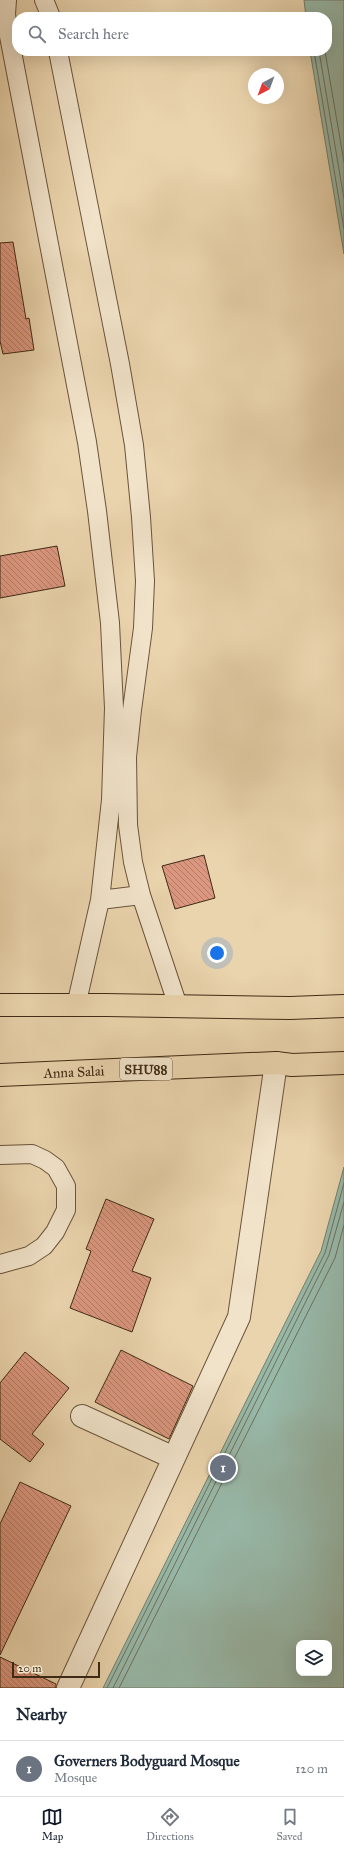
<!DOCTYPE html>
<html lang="en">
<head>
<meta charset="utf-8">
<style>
	body { margin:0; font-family:"IM FELL Great Primer",serif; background:#f2f2f3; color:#1f2937 }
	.controls { position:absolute; right:12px; bottom:12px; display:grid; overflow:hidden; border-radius:8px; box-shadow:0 4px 16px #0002 }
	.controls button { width:36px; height:36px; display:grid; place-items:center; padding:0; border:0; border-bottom:1px solid #e0e1e3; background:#fff; color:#1f2937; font:20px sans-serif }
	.compass { position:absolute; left:248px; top:68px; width:36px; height:36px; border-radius:50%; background:#fff; box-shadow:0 4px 16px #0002; rotate:221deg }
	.scale { position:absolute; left:12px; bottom:10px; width:88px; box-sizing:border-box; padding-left:4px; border:2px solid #3f2a14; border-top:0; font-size:11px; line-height:14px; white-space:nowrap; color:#3f2a14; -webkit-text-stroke:3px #f1e3ca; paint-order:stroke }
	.you { position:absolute; left:217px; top:953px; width:14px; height:14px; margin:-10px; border:3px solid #fff; border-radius:50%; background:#1a73e8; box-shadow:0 0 0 6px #1a73e833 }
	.badge { display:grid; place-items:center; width:26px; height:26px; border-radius:50%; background:#111827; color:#fff; font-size:13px; font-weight:700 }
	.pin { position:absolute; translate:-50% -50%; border:2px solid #fff; box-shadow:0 1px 4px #0006 }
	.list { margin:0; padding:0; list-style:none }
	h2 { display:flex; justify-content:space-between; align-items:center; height:52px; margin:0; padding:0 16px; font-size:17px }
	h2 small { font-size:13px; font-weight:400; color:#747a83 }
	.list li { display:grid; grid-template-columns:26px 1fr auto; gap:12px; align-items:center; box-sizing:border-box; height:56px; padding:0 16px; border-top:1px solid #e0e1e3 }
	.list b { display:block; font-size:15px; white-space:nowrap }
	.list p { margin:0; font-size:13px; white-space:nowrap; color:#747a83 }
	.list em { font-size:13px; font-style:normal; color:#747a83 }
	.icon { flex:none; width:22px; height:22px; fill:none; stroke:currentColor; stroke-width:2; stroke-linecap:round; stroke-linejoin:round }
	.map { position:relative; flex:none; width:344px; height:1688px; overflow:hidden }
	.search { position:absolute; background:#fff; box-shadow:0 4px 16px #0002; left:12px; right:12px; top:12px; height:44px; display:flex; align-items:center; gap:10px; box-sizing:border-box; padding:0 14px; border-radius:16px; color:#747a83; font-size:15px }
	.sheet { height:108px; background:#fff }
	nav { display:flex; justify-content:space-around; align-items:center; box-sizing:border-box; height:56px; border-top:1px solid #e0e1e3; background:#fff; font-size:11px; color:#747a83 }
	nav a { display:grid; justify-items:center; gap:2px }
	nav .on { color:#111827 }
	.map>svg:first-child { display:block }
	.water { fill:#98b8a8; stroke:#747f6d; fill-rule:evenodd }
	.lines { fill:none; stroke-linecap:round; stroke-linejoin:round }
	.shore { stroke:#6c715e; stroke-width:1 }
	.building { fill:url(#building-back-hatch); stroke:#3f2a14 }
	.service-casing { stroke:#6a543a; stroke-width:20 }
	.minor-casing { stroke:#6a543a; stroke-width:24 }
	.primary-casing { stroke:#3f2a14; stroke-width:24 }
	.service { stroke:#f1e3ca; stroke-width:18 }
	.minor { stroke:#f1e3ca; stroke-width:22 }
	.primary { stroke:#ead4ad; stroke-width:22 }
	.labels { text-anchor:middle; stroke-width:3; stroke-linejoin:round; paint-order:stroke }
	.shield { fill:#f1e3ca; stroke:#74624b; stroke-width:1 }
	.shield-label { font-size:13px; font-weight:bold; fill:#3f2a14 }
	.street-label { font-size:14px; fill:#3f2a14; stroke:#f1e3ca }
</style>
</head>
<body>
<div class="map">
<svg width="344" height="1688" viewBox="0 0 344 1688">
	<defs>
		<pattern id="building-back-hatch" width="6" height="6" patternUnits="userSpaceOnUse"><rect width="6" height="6" fill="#db977f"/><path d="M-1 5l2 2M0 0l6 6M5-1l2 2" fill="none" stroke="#b37b67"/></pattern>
	</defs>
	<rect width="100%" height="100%" fill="#ead4ad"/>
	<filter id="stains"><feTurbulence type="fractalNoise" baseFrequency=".005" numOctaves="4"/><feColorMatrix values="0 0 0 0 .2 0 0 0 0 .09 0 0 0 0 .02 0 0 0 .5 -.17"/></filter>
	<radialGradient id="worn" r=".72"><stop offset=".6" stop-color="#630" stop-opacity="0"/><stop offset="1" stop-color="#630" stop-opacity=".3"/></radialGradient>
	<path class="water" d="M 304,0 L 344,0 L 344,254 L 310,51 L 327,51 L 327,17 L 306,17 Z
		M 344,1167 L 344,1688 L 103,1688 L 321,1251 ZM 299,1643 L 329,1643 L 329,1673 L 299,1673 Z"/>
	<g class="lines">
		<path class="shore" d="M 314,51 L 344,229
			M 319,51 L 344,199
			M 325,51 L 344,162
			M 107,1688 L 325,1253 L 344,1183
			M 113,1688 L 329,1255 L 344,1202
			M 119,1688 L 335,1258 L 344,1225"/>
	</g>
	<path class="building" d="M 13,242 L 26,319 L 29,318 L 34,350 L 3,354 L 0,341 L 0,243 Z
		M 57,546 L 65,586 L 0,598 L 0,556 Z
		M 204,855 L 215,898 L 175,909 L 162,866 Z
		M 106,1199 L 154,1219 L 132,1271 L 151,1278 L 132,1332 L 70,1308 L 91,1251 L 86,1249 Z
		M 121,1350 L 193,1386 L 169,1439 L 95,1402 Z
		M 25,1352 L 69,1388 L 32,1434 L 44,1444 L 30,1462 L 0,1439 L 0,1383 Z
		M 20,1482 L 71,1506 L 0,1655 L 0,1524 Z
		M 0,1657 L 56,1684 L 56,1688 L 0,1688 Z"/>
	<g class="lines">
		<g class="service-casing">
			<path id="service" d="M 7,0 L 6,14 L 9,36 L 87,442 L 97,511 L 110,623 L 114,708 L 111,800 L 100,900 L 76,1006
				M 44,0 L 51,17
				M 58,51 L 120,364 L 134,445 L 141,517 L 145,581 L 143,628 L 132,710 L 127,757 L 128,825 L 133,862 L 141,895 L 178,1006
				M 100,900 L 141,895
				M 0,1155 L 32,1154 L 45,1160 L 56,1168 L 66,1186 L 66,1210 L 55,1232 L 44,1246 L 29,1256 L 0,1264"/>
		</g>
		<g class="minor-casing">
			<path id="minor" d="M 82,1416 L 174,1458
				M 68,1688 L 239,1317 L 276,1063"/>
		</g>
		<g class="primary-casing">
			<g id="primary">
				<path d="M 0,1005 L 105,1005 L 290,1008 L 344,1006"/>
				<path id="s1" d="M 0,1075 L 276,1063 L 292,1065 L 344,1063"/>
			</g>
		</g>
		<use href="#service" class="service"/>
		<use href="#minor" class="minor"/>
		<use href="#primary" class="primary"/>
	</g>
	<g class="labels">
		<rect class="shield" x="120" y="1058" width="52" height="22" rx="3"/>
		<g class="shield-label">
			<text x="146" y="1074">SHU88</text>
		</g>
		<g class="street-label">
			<text dy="5" stroke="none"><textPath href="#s1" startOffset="74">Anna Salai</textPath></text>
		</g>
	</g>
	<rect width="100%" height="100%" filter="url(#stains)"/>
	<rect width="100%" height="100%" fill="url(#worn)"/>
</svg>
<div class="controls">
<button><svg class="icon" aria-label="layers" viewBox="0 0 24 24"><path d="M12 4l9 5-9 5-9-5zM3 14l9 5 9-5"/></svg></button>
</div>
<svg class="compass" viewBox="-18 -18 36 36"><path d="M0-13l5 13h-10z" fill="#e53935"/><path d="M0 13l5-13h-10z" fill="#747a83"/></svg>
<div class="scale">20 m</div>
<div class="you"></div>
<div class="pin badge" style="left:223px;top:1468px;background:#6b7280">1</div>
<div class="search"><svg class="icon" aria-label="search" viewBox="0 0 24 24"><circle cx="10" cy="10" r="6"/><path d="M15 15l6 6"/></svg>Search here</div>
</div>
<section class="sheet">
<h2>Nearby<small></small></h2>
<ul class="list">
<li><span class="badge" style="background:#6b7280">1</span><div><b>Governers Bodyguard Mosque</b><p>Mosque</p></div><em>120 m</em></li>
</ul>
</section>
<nav>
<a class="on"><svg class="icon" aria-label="map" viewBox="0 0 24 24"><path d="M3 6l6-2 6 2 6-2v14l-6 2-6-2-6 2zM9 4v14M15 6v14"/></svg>Map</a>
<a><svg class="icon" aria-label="directions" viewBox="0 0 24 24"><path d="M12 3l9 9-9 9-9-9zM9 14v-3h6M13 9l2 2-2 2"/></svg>Directions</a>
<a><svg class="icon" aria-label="saved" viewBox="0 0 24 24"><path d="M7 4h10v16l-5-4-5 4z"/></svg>Saved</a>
</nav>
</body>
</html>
